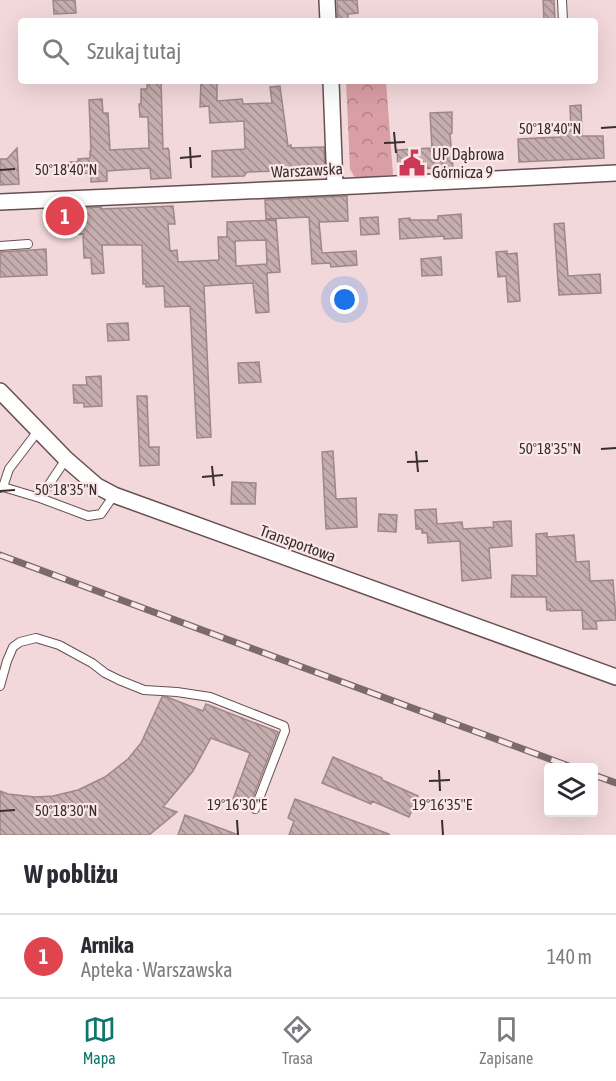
<!DOCTYPE html>
<html lang="pl">
<head>
<meta charset="utf-8">
<style>
	body { margin:0; font-family:"Asap Condensed",sans-serif; background:#f7f7f7; color:#2b2b33 }
	.controls { position:absolute; right:18px; bottom:18px; display:grid; overflow:hidden; border-radius:6px; box-shadow:0 6px 24px #0002 }
	.controls button { width:54px; height:54px; display:grid; place-items:center; padding:0; border:0; border-bottom:2px solid #e1e1e2; background:#fff; color:#2b2b33; font:30px sans-serif }
	.you { position:absolute; left:345px; top:300px; width:21px; height:21px; margin:-15px; border:4px solid #fff; border-radius:50%; background:#1a73e8; box-shadow:0 0 0 9px #1a73e833 }
	.badge { display:grid; place-items:center; width:39px; height:39px; border-radius:50%; background:#0f766e; color:#fff; font-size:20px; font-weight:700 }
	.pin { position:absolute; translate:-50% -50%; border:3px solid #fff; box-shadow:0 2px 6px #0006 }
	.list { margin:0; padding:0; list-style:none }
	h2 { display:flex; justify-content:space-between; align-items:center; height:78px; margin:0; padding:0 24px; font-size:26px }
	h2 small { font-size:20px; font-weight:400; color:#7c7c81 }
	.list li { display:grid; grid-template-columns:39px 1fr auto; gap:18px; align-items:center; box-sizing:border-box; height:84px; padding:0 24px; border-top:2px solid #e1e1e2 }
	.list b { display:block; font-size:22px; white-space:nowrap }
	.list p { margin:0; font-size:20px; white-space:nowrap; color:#7c7c81 }
	.list em { font-size:20px; font-style:normal; color:#7c7c81 }
	.icon { flex:none; width:33px; height:33px; fill:none; stroke:currentColor; stroke-width:2; stroke-linecap:round; stroke-linejoin:round }
	.map { position:relative; flex:none; width:616px; height:835px; overflow:hidden }
	.search { position:absolute; background:#fff; box-shadow:0 6px 24px #0002; left:18px; right:18px; top:18px; height:66px; display:flex; align-items:center; gap:15px; box-sizing:border-box; padding:0 21px; border-radius:6px; color:#7c7c81; font-size:22px }
	.sheet { height:162px; background:#fff }
	nav { display:flex; justify-content:space-around; align-items:center; box-sizing:border-box; height:84px; border-top:2px solid #e1e1e2; background:#fff; font-size:16px; color:#7c7c81 }
	nav a { display:grid; justify-items:center; gap:3px }
	nav .on { color:#0f766e }
	.map>svg:first-child { display:block }
	.forest { fill:url(#forest-crowns) }
	.building { fill:url(#building-back-hatch); stroke:#9f8789; stroke-width:1.5; fill-rule:evenodd }
	.lines { fill:none; stroke-linecap:round; stroke-linejoin:round }
	.service-casing { stroke:#665052; stroke-width:10 }
	.minor-casing { stroke:#665052; stroke-width:18 }
	.service { stroke:#fff; stroke-width:8 }
	.minor { stroke:#fff; stroke-width:15 }
	.rail-casing { stroke:#7a6a6c; stroke-width:7 }
	.rail { stroke:#fce7e8; stroke-width:4.5; stroke-dasharray:14; stroke-linecap:butt }
	.ticks { fill:none; stroke:#382e2f; stroke-width:2 }
	.labels { text-anchor:middle; stroke-width:4.5; stroke-linejoin:round; paint-order:stroke }
	.poi-label { font-size:16px; fill:#382e2f; stroke:#fce7e8; text-anchor:start }
	.street-label { font-size:16px; fill:#382e2f; stroke:#fce7e8 }
	.ticks-label { font-size:15px; text-anchor:middle; fill:#382e2f; stroke:#fce7e8; stroke-width:4.5; stroke-linejoin:round; paint-order:stroke }
</style>
</head>
<body>
<div class="map">
<svg width="616" height="835" viewBox="0 0 616 835">
	<defs>
		<pattern id="forest-crowns" width="20" height="18" patternUnits="userSpaceOnUse" patternTransform="scale(1.5)"><rect width="20" height="18" fill="#da9fa4"/><path d="M2 6a3 3 0 1 1 6 0M12 15a3 3 0 1 1 6 0" fill="none" stroke="#b28286"/></pattern>
		<pattern id="building-back-hatch" width="6" height="6" patternUnits="userSpaceOnUse" patternTransform="scale(1.5)"><rect width="6" height="6" fill="#c6adae"/><path d="M-1 5l2 2M0 0l6 6M5-1l2 2" fill="none" stroke="#a28d8e"/></pattern>
	</defs>
	<rect width="100%" height="100%" fill="#f2d8da"/>
	<path class="forest" d="M 346,81 L 386,81 L 393,175 L 355,178 L 350,169 Z"/>
	<path class="building" d="M 53,0 L 75,0 L 76,13 L 54,14 Z
		M 337,0 L 357,0 L 358,13 L 348,14 L 348,21 L 338,21 Z
		M 543,0 L 554,0 L 555,21 L 544,21 Z
		M 149,81 L 161,81 L 163,149 L 168,148 L 169,151 L 171,178 L 151,179 L 150,168 L 107,171 L 107,181 L 91,182 L 91,173 L 70,174 L 70,162 L 78,162 L 78,159 L 90,158 L 90,151 L 91,151 L 89,100 L 102,99 L 103,113 L 108,113 L 110,150 L 149,148 L 148,117 L 140,117 L 139,104 L 141,104 L 141,89 L 147,89 L 147,85 L 149,85 Z
		M 201,81 L 217,81 L 217,101 L 242,99 L 243,104 L 272,103 L 270,87 L 280,86 L 288,146 L 291,145 L 291,148 L 324,147 L 325,171 L 277,173 L 277,171 L 247,172 L 244,176 L 212,177 L 212,151 L 245,149 L 244,121 L 210,123 L 209,106 L 200,107 Z
		M 581,105 L 582,136 L 603,136 L 604,158 L 519,162 L 518,139 L 559,137 L 559,132 L 571,131 L 570,106 Z
		M 452,112 L 452,133 L 450,134 L 453,168 L 398,169 L 397,150 L 432,148 L 430,113 Z
		M 17,148 L 19,184 L 0,185 L 0,159 L 7,159 Z
		M 347,196 L 348,221 L 319,222 L 322,253 L 356,251 L 357,265 L 331,267 L 330,263 L 312,264 L 309,217 L 266,219 L 265,200 Z
		M 173,206 L 175,224 L 168,224 L 170,251 L 177,250 L 178,262 L 219,260 L 218,237 L 227,237 L 227,222 L 276,220 L 280,272 L 267,273 L 269,312 L 256,313 L 253,283 L 204,286 L 211,437 L 197,438 L 190,306 L 165,307 L 164,286 L 146,287 L 146,284 L 143,284 L 142,245 L 102,245 L 104,273 L 92,274 L 91,258 L 84,258 L 83,234 L 55,235 L 54,209 L 101,207 L 101,209 ZM 266,240 L 267,264 L 236,266 L 235,241 Z
		M 461,214 L 462,238 L 444,239 L 444,236 L 400,239 L 399,219 L 410,218 L 410,220 L 438,220 L 438,216 Z
		M 378,217 L 379,234 L 361,235 L 360,218 Z
		M 564,223 L 568,276 L 600,274 L 601,293 L 559,295 L 554,224 Z
		M 46,249 L 47,275 L 0,277 L 0,252 Z
		M 507,251 L 507,254 L 517,253 L 520,301 L 508,302 L 506,276 L 498,277 L 496,252 Z
		M 441,257 L 442,275 L 422,276 L 421,259 Z
		M 128,323 L 129,340 L 108,341 L 107,324 Z
		M 259,362 L 261,382 L 239,383 L 238,363 Z
		M 101,376 L 102,406 L 84,407 L 84,403 L 74,403 L 73,385 L 87,385 L 86,377 Z
		M 137,396 L 147,396 L 149,447 L 159,447 L 159,465 L 140,466 Z
		M 333,451 L 336,499 L 356,498 L 357,527 L 326,529 L 322,452 Z
		M 232,482 L 256,483 L 255,504 L 231,504 Z
		M 436,509 L 437,524 L 462,522 L 463,529 L 494,527 L 493,522 L 511,521 L 512,546 L 489,548 L 491,578 L 462,581 L 460,541 L 428,543 L 427,533 L 422,533 L 422,529 L 416,529 L 415,510 Z
		M 379,514 L 397,515 L 396,532 L 378,531 Z
		M 547,533 L 547,537 L 574,535 L 576,562 L 589,561 L 590,581 L 613,580 L 616,620 L 596,621 L 597,629 L 583,629 L 582,610 L 550,611 L 550,609 L 547,610 L 546,597 L 511,597 L 512,575 L 537,576 L 536,534 Z
		M 162,697 L 167,697 L 203,711 L 206,704 L 278,732 L 250,805 L 233,799 L 250,753 L 211,738 L 193,771 L 163,807 L 177,812 L 149,835 L 0,835 L 0,791 L 8,794 L 35,797 L 53,796 L 78,790 L 105,777 L 128,759 L 141,743 Z
		M 333,757 L 382,778 L 382,780 L 418,796 L 409,817 L 372,801 L 371,804 L 322,783 Z
		M 295,799 L 389,834 L 389,835 L 289,835 L 294,821 L 288,818 Z
		M 185,815 L 236,834 L 235,835 L 178,835 Z"/>
	<g class="lines">
		<g class="service-casing">
			<path id="service" d="M 562,0 L 563,21
				M 0,246 L 28,244
				M 3,487 L 9,469 L 38,431
				M 0,488 L 3,487 L 40,498 L 66,459
				M 40,498 L 88,516 L 101,514 L 114,495
				M 0,686 L 7,661 L 13,647 L 20,642 L 36,638 L 59,645 L 92,663 L 105,673 L 119,680 L 144,690 L 177,692 L 210,697 L 284,726 L 285,731 L 255,809"/>
		</g>
		<g class="minor-casing">
			<path id="minor" d="M 327,0 L 328,21
				M 331,81 L 335,187
				M 0,202 L 335,187 L 616,173
				M 0,391 L 66,459 L 97,486 L 114,495 L 616,677"/>
		</g>
		<use href="#service" class="service"/>
		<use href="#minor" class="minor"/>
		<g class="rail-casing">
			<path id="rail" d="M 0,555 L 574,768
				M 594,775 L 616,783"/>
		</g>
		<use href="#rail" class="rail"/>
	</g>
	<path class="ticks" d="M 601,128 L 616,127M 394,132 L 396,153M 384,143 L 405,142M 190,147 L 191,168M 180,158 L 201,156M 0,170 L 15,169M 601,449 L 616,448M 416,451 L 418,472M 407,462 L 428,461M 212,466 L 214,486M 202,477 L 223,475M 0,491 L 15,490M 439,770 L 440,791M 429,781 L 450,780M 0,811 L 15,810M 237,820 L 238,835M 442,820 L 443,835"/>
	<defs>
		<g id="civic-bare" transform="scale(2.07)"><path d="M-.6-6.5H3V-4.5H.6V-3L4-1V1h2V6H-6V1h2V-1L-.6-3ZM-1.2 2.5V6h2.4V2.5Z" fill="#ca3a58" stroke="#fce7e8" stroke-width="2.5" paint-order="stroke"/></g>
	</defs>
	<g fill-rule="evenodd">
		<use href="#civic-bare" x="412" y="163"/>
	</g>
	<g class="labels">
		<g class="poi-label">
			<text x="432" y="160">UP Dąbrowa<tspan x="432" dy="18">Górnicza 9</tspan></text>
		</g>
		<g class="street-label">
			<text transform="translate(307 170) rotate(-3)" y="6">Warszawska</text>
			<text transform="translate(298 543) rotate(20)" y="6">Transportowa</text>
		</g>
	</g>
	<g class="ticks-label">
		<text x="550" y="134">50°18'40"N</text>
		<text x="66" y="175">50°18'40"N</text>
		<text x="550" y="454">50°18'35"N</text>
		<text x="66" y="495">50°18'35"N</text>
		<text x="237" y="810">19°16'30"E</text>
		<text x="442" y="810">19°16'35"E</text>
		<text x="66" y="816">50°18'30"N</text>
	</g>
</svg>
<div class="controls">
<button><svg class="icon" aria-label="layers" viewBox="0 0 24 24"><path d="M12 4l9 5-9 5-9-5zM3 14l9 5 9-5"/></svg></button>
</div>
<div class="you"></div>
<div class="pin badge" style="left:65px;top:216px;background:#e0444e">1</div>
<div class="search"><svg class="icon" aria-label="search" viewBox="0 0 24 24"><circle cx="10" cy="10" r="6"/><path d="M15 15l6 6"/></svg>Szukaj tutaj</div>
</div>
<section class="sheet">
<h2>W pobliżu<small></small></h2>
<ul class="list">
<li><span class="badge" style="background:#e0444e">1</span><div><b>Arnika</b><p>Apteka · Warszawska</p></div><em>140 m</em></li>
</ul>
</section>
<nav>
<a class="on"><svg class="icon" aria-label="map" viewBox="0 0 24 24"><path d="M3 6l6-2 6 2 6-2v14l-6 2-6-2-6 2zM9 4v14M15 6v14"/></svg>Mapa</a>
<a><svg class="icon" aria-label="directions" viewBox="0 0 24 24"><path d="M12 3l9 9-9 9-9-9zM9 14v-3h6M13 9l2 2-2 2"/></svg>Trasa</a>
<a><svg class="icon" aria-label="saved" viewBox="0 0 24 24"><path d="M7 4h10v16l-5-4-5 4z"/></svg>Zapisane</a>
</nav>
</body>
</html>
